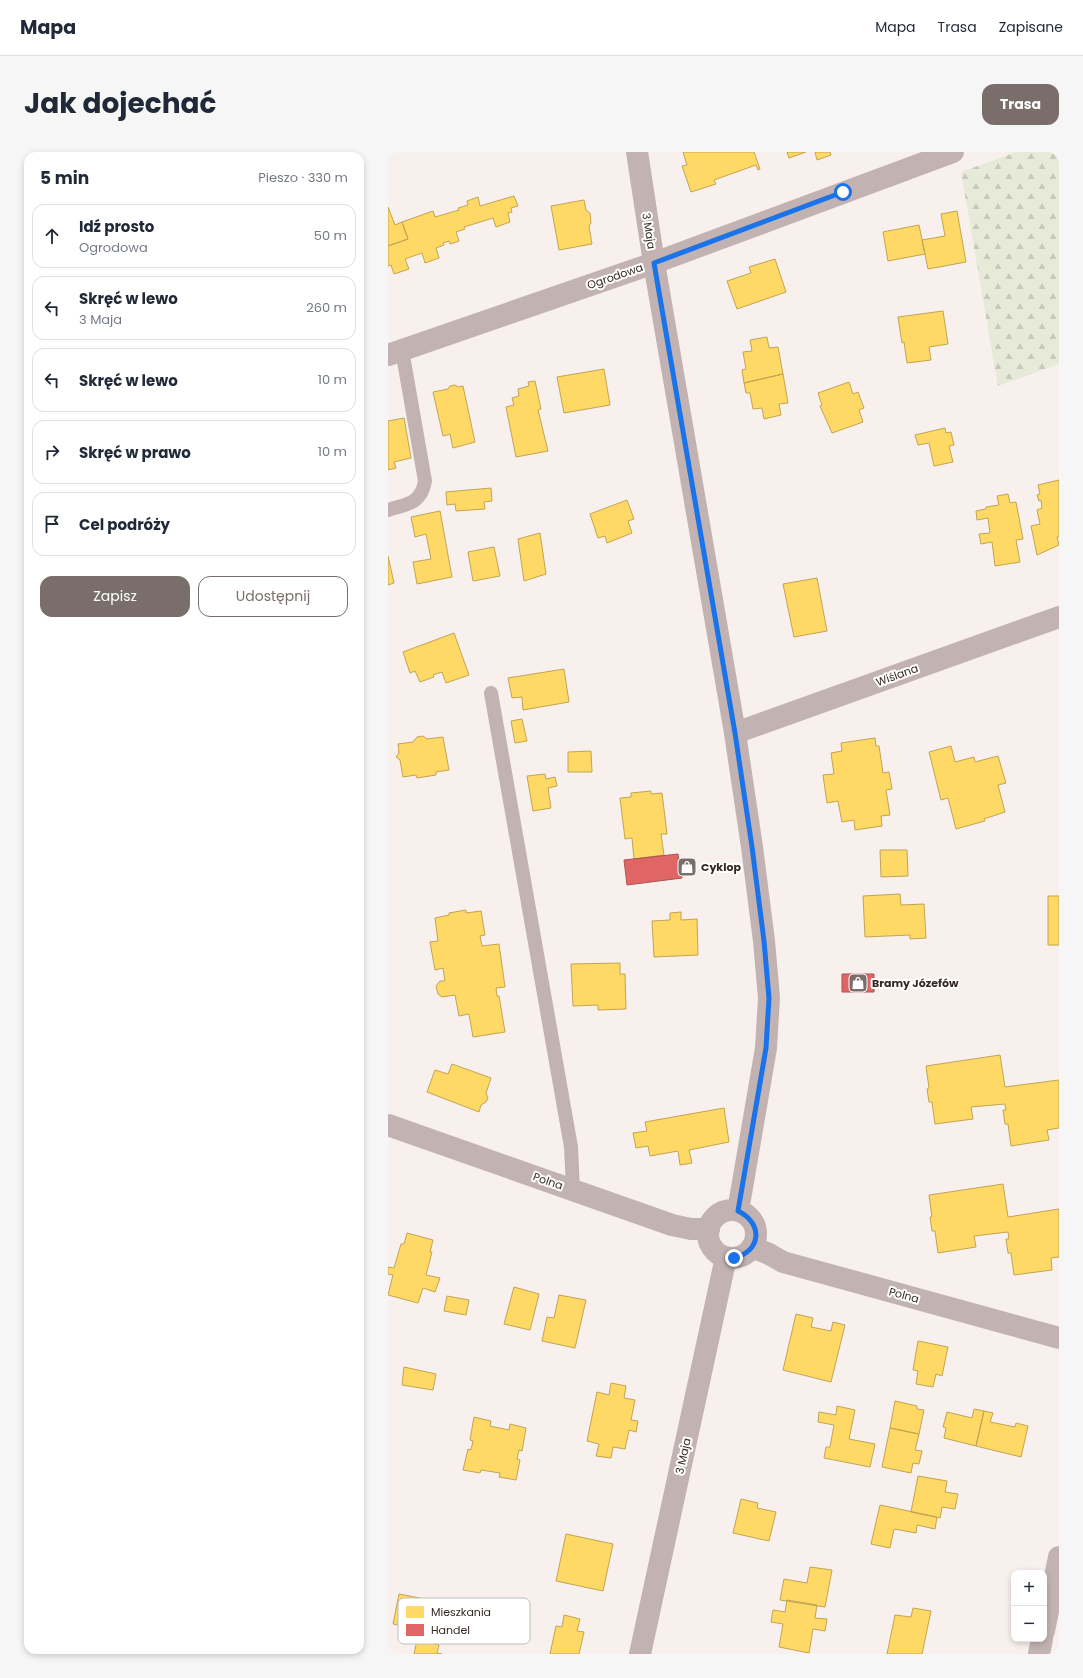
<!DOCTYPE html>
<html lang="pl">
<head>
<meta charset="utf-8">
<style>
	body { margin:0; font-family:Poppins,sans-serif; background:#f6f6f7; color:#1f2937 }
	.controls { position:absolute; right:12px; bottom:12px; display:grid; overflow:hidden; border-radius:8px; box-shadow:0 2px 6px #0003 }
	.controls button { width:36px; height:36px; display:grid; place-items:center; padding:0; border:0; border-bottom:1px solid #e0e1e3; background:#fff; color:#1f2937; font:20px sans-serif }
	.stop { position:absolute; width:12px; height:12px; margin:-9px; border:3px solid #1a73e8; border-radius:50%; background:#fff }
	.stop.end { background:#1a73e8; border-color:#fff; box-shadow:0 1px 4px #0008 }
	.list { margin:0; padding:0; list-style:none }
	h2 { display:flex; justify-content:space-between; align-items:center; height:52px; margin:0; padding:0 16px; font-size:17px }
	h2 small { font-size:13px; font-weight:400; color:#747a83 }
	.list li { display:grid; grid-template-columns:26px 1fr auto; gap:12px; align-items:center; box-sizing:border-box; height:64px; margin:0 8px 8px; padding:0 8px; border:1px solid #e0e1e3; border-radius:12px }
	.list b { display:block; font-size:15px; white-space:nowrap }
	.list p { margin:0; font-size:13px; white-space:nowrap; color:#747a83 }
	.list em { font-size:13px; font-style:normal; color:#747a83 }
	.actions { display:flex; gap:8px; padding:12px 16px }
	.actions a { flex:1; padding:9px 0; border:1px solid #796e69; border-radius:12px; text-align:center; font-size:14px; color:#796e69 }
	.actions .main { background:#796e69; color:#fff }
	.icon { flex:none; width:22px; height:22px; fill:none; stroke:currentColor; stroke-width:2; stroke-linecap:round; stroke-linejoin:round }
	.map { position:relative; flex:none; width:671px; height:1502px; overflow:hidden; border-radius:12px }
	header { display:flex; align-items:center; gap:24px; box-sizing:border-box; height:56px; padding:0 20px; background:#fff; border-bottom:1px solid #e0e1e3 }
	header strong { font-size:19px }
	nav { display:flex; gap:22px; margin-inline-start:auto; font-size:14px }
	.intro { display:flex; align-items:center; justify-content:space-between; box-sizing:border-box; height:96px; padding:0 24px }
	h1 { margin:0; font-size:28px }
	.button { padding:10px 18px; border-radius:12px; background:#796e69; color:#fff; font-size:14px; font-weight:700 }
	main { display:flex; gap:24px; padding:0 24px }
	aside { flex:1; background:#fff; border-radius:12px; box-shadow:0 2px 6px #0003 }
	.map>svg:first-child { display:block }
	.forest { fill:url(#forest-firs) }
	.homes { fill:#ffd966; stroke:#c2a452 }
	.shops { fill:#e06666; stroke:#ad5352 }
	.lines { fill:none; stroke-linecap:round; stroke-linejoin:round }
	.service { stroke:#c2b3b2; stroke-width:14 }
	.minor { stroke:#c2b3b2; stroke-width:22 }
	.tertiary { stroke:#c2b3b2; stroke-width:22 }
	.route { stroke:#1a73e8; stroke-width:5 }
	.labels { text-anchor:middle; stroke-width:4; stroke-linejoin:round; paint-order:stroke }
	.street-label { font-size:11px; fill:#352823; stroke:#fff }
	.poi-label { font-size:11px; font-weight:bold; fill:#352823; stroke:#fff; text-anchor:start }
	.key { fill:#fff; stroke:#c2bebd; stroke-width:1 }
	.key-label { font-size:11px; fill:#352823 }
</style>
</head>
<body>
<header>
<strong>Mapa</strong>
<nav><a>Mapa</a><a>Trasa</a><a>Zapisane</a></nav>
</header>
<div class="intro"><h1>Jak dojechać</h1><a class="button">Trasa</a></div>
<main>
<aside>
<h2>5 min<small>Pieszo · 330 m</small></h2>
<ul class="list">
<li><svg class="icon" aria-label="ahead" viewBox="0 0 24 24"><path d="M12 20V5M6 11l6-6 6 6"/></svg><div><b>Idź prosto</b><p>Ogrodowa</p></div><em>50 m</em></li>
<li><svg class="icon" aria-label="left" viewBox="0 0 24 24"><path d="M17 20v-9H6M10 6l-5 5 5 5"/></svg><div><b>Skręć w lewo</b><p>3 Maja</p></div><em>260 m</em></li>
<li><svg class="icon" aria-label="left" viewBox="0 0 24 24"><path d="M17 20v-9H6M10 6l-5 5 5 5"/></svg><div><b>Skręć w lewo</b></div><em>10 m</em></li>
<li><svg class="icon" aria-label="right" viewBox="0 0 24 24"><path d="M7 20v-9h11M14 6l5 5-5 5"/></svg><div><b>Skręć w prawo</b></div><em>10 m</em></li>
<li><svg class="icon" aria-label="arrive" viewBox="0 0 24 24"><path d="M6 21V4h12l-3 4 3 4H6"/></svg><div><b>Cel podróży</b></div></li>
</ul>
<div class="actions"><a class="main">Zapisz</a><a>Udostępnij</a></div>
</aside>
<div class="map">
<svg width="671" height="1502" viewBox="0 0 671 1502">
	<defs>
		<pattern id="forest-firs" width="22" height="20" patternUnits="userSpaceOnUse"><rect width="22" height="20" fill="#e7ead8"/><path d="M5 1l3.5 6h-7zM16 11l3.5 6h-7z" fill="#c7c9b9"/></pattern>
	</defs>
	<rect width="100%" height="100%" fill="#f7f0ec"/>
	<path class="forest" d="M 628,0 L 671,0 L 671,212 L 610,234 L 573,20 Z"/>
	<path class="homes" d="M 295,0 L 366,0 L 372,17 L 370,18 L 368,13 L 326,28 L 328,32 L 303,40 L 294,14 L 299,13 Z
		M 399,0 L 418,0 L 401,6 Z
		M 427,0 L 442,0 L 443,3 L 429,8 Z
		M 126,44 L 130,54 L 123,56 L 124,60 L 120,61 L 122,70 L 108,75 L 105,66 L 76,75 L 77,77 L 68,80 L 71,89 L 62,92 L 61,89 L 55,91 L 56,93 L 48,96 L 51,106 L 37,111 L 34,101 L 17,107 L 21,117 L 6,122 L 3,113 L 0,114 L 0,94 L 20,87 L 14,70 L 45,59 L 47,65 L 71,58 L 70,56 L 80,53 L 79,49 L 90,45 L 92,54 Z
		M 196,48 L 198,58 L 202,61 L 203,71 L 201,74 L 204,92 L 171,98 L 163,54 Z
		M 0,55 L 7,73 L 14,70 L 20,87 L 0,94 Z
		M 569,59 L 578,110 L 540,117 L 534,88 L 557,84 L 553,62 Z
		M 531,73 L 537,102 L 500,109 L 495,80 Z
		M 387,107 L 398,140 L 349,157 L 339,129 L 363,121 L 361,115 Z
		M 555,159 L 560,192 L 541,195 L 543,208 L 519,211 L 516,190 L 514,191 L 510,165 Z
		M 379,185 L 381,196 L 390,195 L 395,222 L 356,231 L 354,218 L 358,217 L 355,200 L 364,199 L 362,188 Z
		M 216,217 L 222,253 L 176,261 L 169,225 Z
		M 395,222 L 400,251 L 391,252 L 393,263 L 376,267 L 374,256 L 365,257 L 362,241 L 358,241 L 356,231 Z
		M 147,229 L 153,257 L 150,258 L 160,299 L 128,305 L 118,255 L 126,253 L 124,246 L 131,244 L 130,237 L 141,234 L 140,230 Z
		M 461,230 L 465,242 L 470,240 L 476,256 L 471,258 L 475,270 L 444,281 L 432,254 L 434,253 L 430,241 Z
		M 67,233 L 70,235 L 75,234 L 87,290 L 65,296 L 62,282 L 55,284 L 45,240 L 60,237 L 62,234 Z
		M 16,266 L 23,306 L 6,310 L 8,316 L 0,318 L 0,269 Z
		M 557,276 L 558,281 L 563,280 L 566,293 L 561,294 L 565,310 L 546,314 L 541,291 L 530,293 L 527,283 Z
		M 671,328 L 671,385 L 669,385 L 671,393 L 649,403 L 643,374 L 652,372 L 649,358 L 654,356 L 653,348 L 651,349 L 649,343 L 652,342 L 650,333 Z
		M 103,336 L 104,349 L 96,350 L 97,357 L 68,359 L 67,352 L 59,353 L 58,340 Z
		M 620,342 L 622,351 L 628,350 L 635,387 L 628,388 L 632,410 L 607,414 L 604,390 L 593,392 L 591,382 L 602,381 L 600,366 L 589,368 L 588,359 L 598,357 L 598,355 L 611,353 L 609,344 Z
		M 239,348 L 246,367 L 240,369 L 244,381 L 219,391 L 217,384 L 210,386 L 202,362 Z
		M 52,359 L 64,425 L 29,432 L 25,410 L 43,407 L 38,382 L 27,385 L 23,365 Z
		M 152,381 L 158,422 L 136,429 L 130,387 Z
		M 106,395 L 112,424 L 85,429 L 80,400 Z
		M 0,404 L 6,431 L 0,433 Z
		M 429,426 L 439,479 L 406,485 L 395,432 Z
		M 66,481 L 81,523 L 58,531 L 54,520 L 45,523 L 46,525 L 32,530 L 27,519 L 22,521 L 15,500 Z
		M 176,517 L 181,550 L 135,558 L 134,545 L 124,546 L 120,526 Z
		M 134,567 L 139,589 L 127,591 L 123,569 Z
		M 35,584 L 39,587 L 55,585 L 61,618 L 48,620 L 48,623 L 29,626 L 28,623 L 15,625 L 12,608 L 8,605 L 11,601 L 10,592 L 25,590 L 29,585 Z
		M 487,586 L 488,594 L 491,594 L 495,621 L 501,620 L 504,637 L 498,638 L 502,663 L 493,664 L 494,674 L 467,678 L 466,668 L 454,670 L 450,649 L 439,651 L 435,623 L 446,622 L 443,601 L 454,599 L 453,591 Z
		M 563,594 L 567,610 L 586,605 L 587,610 L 610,604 L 618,631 L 610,633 L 617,660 L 596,667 L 597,669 L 568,677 L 560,646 L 553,648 L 541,600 Z
		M 203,599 L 204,620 L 180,620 L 180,600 Z
		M 157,622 L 158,627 L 167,625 L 169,634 L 160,636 L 163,656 L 145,659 L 139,624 Z
		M 263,639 L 263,642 L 274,641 L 279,682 L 273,682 L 276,703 L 246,707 L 244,686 L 237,687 L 232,646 L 243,645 L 243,641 Z
		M 492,698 L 519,698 L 520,724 L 493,725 Z
		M 512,742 L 513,753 L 536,752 L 538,786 L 522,787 L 522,783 L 477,785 L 475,744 Z
		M 660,744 L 671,744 L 671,793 L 660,793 Z
		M 78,758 L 78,761 L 93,759 L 97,783 L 92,784 L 94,794 L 111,792 L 117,835 L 108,836 L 109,844 L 111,844 L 117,880 L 85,885 L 81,862 L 71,864 L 67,843 L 54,845 L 50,842 L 48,834 L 52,829 L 57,829 L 55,816 L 47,818 L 42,790 L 50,789 L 47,766 L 61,763 L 61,761 Z
		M 293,760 L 293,768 L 309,767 L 310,803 L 266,805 L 264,769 L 282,768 L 282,761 Z
		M 232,811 L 232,822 L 237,822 L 238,857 L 210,858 L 210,853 L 185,854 L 183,812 Z
		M 612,903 L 617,935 L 671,928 L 671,976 L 659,978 L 661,988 L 623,994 L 620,972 L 617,972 L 615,958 L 618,958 L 617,952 L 583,955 L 585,967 L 547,972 L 544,950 L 541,950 L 539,937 L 541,936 L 538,914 Z
		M 64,912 L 103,926 L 98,941 L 100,946 L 98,950 L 93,953 L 91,960 L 39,940 L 47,918 L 60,922 Z
		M 336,956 L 341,990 L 301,998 L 304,1011 L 292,1013 L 290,999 L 262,1004 L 260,994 L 248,996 L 245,981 L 259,979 L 257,970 Z
		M 615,1032 L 620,1065 L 671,1057 L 671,1105 L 663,1106 L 664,1118 L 626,1123 L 623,1101 L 620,1101 L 618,1087 L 621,1087 L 620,1080 L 586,1084 L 588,1095 L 550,1101 L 547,1079 L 544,1079 L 542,1065 L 544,1065 L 541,1043 Z
		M 19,1081 L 45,1088 L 42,1100 L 44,1100 L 38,1123 L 52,1126 L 47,1140 L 35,1136 L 30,1151 L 0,1143 L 5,1123 L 0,1122 L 0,1115 L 6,1116 L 13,1092 L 16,1092 Z
		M 126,1135 L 151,1142 L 142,1178 L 116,1172 Z
		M 171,1143 L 198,1148 L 187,1196 L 154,1189 L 159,1165 L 166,1166 Z
		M 59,1144 L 81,1148 L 78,1163 L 56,1159 Z
		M 408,1162 L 425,1166 L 423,1175 L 443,1179 L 445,1170 L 457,1173 L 443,1230 L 395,1218 Z
		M 530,1189 L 560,1195 L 554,1224 L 548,1222 L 545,1235 L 528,1232 L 530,1219 L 525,1218 Z
		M 16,1215 L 48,1222 L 45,1238 L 14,1233 Z
		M 223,1231 L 238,1234 L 236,1246 L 247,1248 L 243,1268 L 250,1269 L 248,1280 L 241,1278 L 237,1297 L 225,1295 L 223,1306 L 208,1304 L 211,1292 L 199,1289 L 209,1240 L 221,1243 Z
		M 507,1249 L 529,1254 L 529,1257 L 536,1258 L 531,1282 L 502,1276 Z
		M 449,1254 L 467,1258 L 461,1287 L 487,1292 L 482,1315 L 436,1306 L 438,1295 L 442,1295 L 446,1273 L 430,1270 L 431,1260 L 448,1263 Z
		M 586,1257 L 596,1259 L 588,1294 L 556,1286 L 558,1276 L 555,1275 L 559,1260 L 584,1266 Z
		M 596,1259 L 605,1261 L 602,1270 L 627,1275 L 628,1271 L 640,1274 L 633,1305 L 588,1294 Z
		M 86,1265 L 103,1269 L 102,1274 L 121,1278 L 122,1272 L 138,1276 L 134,1299 L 131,1298 L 129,1307 L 132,1308 L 128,1328 L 111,1325 L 112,1321 L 93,1318 L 92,1321 L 75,1318 L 80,1297 L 83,1298 L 85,1289 L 82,1288 Z
		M 502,1276 L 531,1282 L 527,1298 L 534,1299 L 531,1312 L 525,1311 L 523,1321 L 494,1315 Z
		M 530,1324 L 559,1329 L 557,1340 L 570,1342 L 567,1357 L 554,1355 L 552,1366 L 523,1360 Z
		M 353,1347 L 370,1351 L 369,1356 L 388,1360 L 381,1389 L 345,1381 Z
		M 492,1353 L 549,1365 L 547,1377 L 529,1373 L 528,1381 L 506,1377 L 502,1396 L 483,1392 Z
		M 178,1382 L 225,1392 L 215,1439 L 168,1429 Z
		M 422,1415 L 444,1418 L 437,1455 L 392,1448 L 396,1427 L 419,1431 Z
		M 11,1442 L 32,1446 L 26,1476 L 5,1472 Z
		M 399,1448 L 429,1453 L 427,1466 L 439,1467 L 437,1479 L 425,1477 L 421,1501 L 391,1495 L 395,1472 L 383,1470 L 385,1458 L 397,1460 Z
		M 525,1456 L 543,1459 L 534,1502 L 499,1502 L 507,1463 L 523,1465 Z
		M 176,1463 L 192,1467 L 189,1479 L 196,1480 L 191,1502 L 162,1502 L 168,1474 L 174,1475 Z
		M 29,1488 L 51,1493 L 49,1501 L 54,1502 L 26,1502 Z"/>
	<path class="shops" d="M 290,702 L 294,726 L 239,733 L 236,708 Z
		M 454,822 L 486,822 L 486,840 L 454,840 Z"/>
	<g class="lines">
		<path class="service" d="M 0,358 C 19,352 33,352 37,329 L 14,198
			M 103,541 L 183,995 L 185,1037"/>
		<path class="minor" d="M 0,203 L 266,111 L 565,0
			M 347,581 L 671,465
			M 0,973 L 284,1073 L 303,1077 L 321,1077
			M 364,1095 L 381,1102 L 395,1110 L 671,1186
			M 656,1479 L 671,1405
			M 651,1502 L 654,1487"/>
		<path class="tertiary" d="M 249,0 L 266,111 L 347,581 L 364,695 L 376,789 L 381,846 L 378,896 L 350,1059
			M320 1082a24 24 0 1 1 48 0a24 24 0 1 1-48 0Z
			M 252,1502 L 338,1105"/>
	</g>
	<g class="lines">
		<path class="route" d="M 346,1106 C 374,1099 375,1071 350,1059 L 378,896 L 381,846 L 376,789 L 364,695 L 347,581 L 266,111 L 455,40"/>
	</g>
	<defs>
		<g id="shop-square" transform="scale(1)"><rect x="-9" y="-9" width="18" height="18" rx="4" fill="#796e69" stroke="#fff"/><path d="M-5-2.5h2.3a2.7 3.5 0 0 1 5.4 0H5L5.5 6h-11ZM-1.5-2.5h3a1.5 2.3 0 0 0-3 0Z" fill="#fff"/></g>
	</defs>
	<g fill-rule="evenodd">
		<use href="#shop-square" x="299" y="715"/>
		<use href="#shop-square" x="470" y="831"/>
	</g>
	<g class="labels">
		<g class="street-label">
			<text transform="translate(261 79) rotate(81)" y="4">3 Maja</text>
			<text transform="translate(227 124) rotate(-19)" y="4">Ogrodowa</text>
			<text transform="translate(509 523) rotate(-20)" y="4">Wiślana</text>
			<text transform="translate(160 1029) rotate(19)" y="4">Polna</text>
			<text transform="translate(516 1143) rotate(15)" y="4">Polna</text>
			<text transform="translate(295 1304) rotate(-78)" y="4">3 Maja</text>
		</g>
		<g class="poi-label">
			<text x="313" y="719">Cyklop</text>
			<text x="484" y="835">Bramy Józefów</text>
		</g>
	</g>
	<rect x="10" y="1446" width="132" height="46" rx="6" class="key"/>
	<rect x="18" y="1454" width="18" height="12" fill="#ffd966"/>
	<rect x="18" y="1472" width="18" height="12" fill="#e06666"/>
	<g class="key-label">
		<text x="43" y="1464">Mieszkania</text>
		<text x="43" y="1482">Handel</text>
	</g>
</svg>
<div class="controls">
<button>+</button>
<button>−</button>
</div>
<div class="stop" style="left:455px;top:40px"></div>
<div class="stop end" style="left:346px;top:1106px"></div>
</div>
</main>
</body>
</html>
